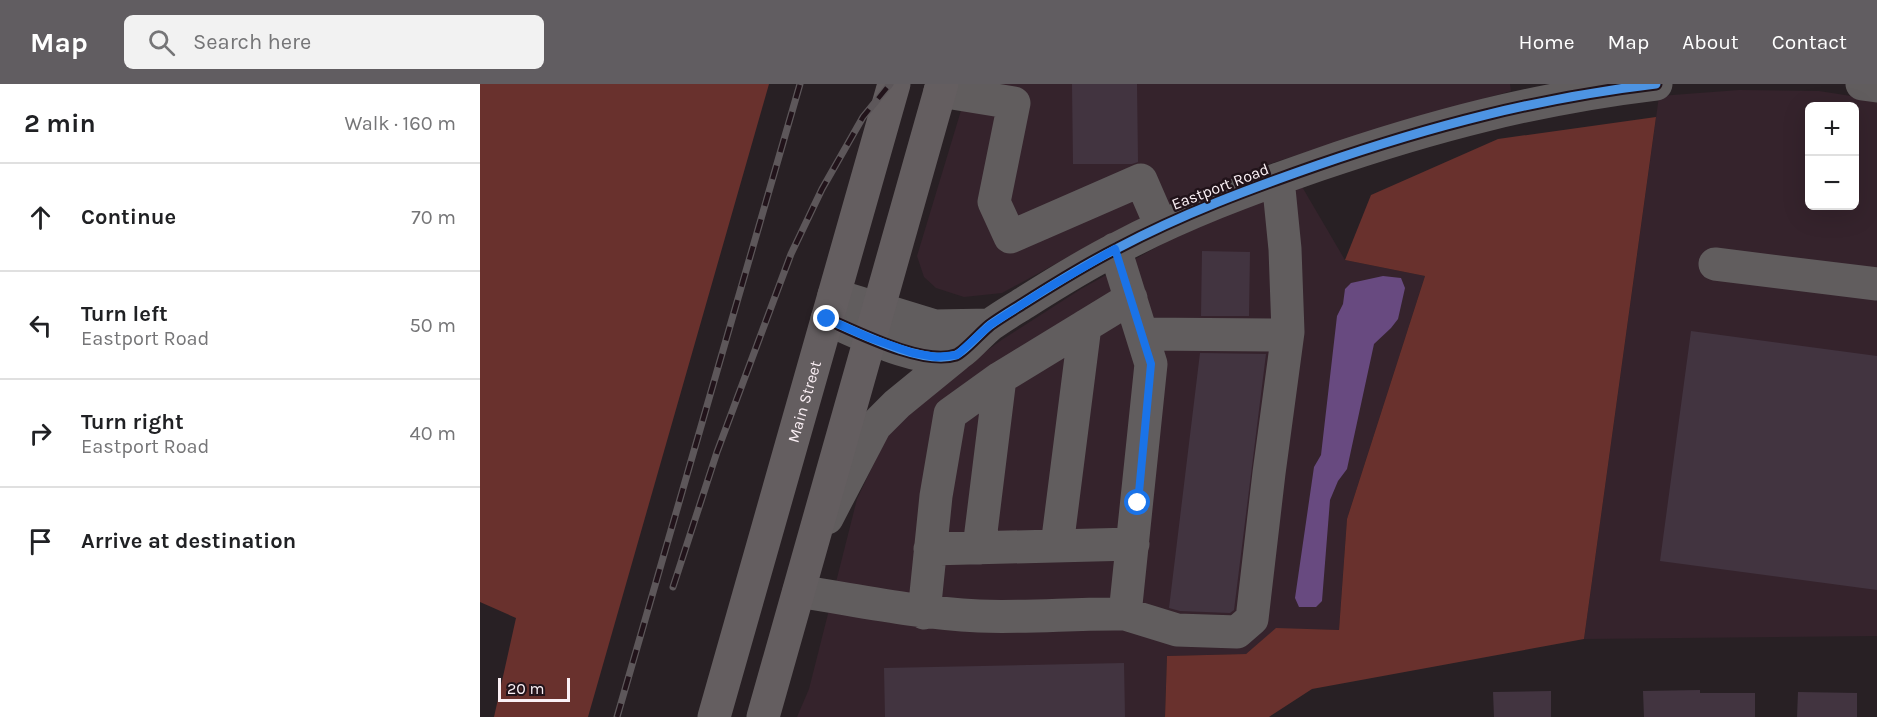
<!DOCTYPE html>
<html lang="en">
<head>
<meta charset="utf-8">
<style>
	body { margin:0; font-family:Karla,sans-serif; background:#f2f2f2; color:#202124 }
	.controls { position:absolute; right:18px; top:18px; display:grid; overflow:hidden; border-radius:9px; box-shadow:0 6px 24px #0002 }
	.controls button { width:54px; height:54px; display:grid; place-items:center; padding:0; border:0; border-bottom:2px solid #e0e0e0; background:#fff; color:#202124; font:30px sans-serif }
	.scale { position:absolute; left:18px; bottom:15px; width:72px; box-sizing:border-box; padding-left:6px; border:3px solid #fbf0f5; border-top:0; font-size:16px; line-height:21px; white-space:nowrap; color:#fbf0f5; -webkit-text-stroke:4px #21131a; paint-order:stroke }
	.stop { position:absolute; width:18px; height:18px; margin:-14px; border:4px solid #1a73e8; border-radius:50%; background:#fff }
	.stop.end { background:#1a73e8; border-color:#fff; box-shadow:0 2px 6px #0008 }
	.list { margin:0; padding:0; list-style:none }
	h2 { display:flex; justify-content:space-between; align-items:center; height:78px; margin:0; padding:0 24px; font-size:26px }
	h2 small { font-size:20px; font-weight:400; color:#757577 }
	.list li { display:grid; grid-template-columns:39px 1fr auto; gap:18px; align-items:center; box-sizing:border-box; height:108px; padding:0 24px; border-top:2px solid #e0e0e0 }
	.list b { display:block; font-size:22px; white-space:nowrap }
	.list p { margin:0; font-size:20px; white-space:nowrap; color:#757577 }
	.list em { font-size:20px; font-style:normal; color:#757577 }
	.icon { flex:none; width:33px; height:33px; fill:none; stroke:currentColor; stroke-width:2; stroke-linecap:round; stroke-linejoin:round }
	.map { position:relative; flex:none; width:1397px; height:633px; overflow:hidden }
	header { display:flex; align-items:center; gap:36px; box-sizing:border-box; height:84px; padding:0 30px; background:#615d61; color:#fff }
	header strong { font-size:28px }
	nav { display:flex; gap:33px; margin-inline-start:auto; font-size:21px }
	.search { width:420px; height:54px; background:#f2f2f2; display:flex; align-items:center; gap:15px; box-sizing:border-box; padding:0 21px; border-radius:9px; color:#757577; font-size:22px }
	main { display:flex }
	aside { flex:1; background:#fff }
	.map>svg:first-child { display:block }
	.built { fill:#35232c; fill-rule:evenodd }
	.green { fill:#69312d }
	.water { fill:#684a80 }
	.building { fill:#423440 }
	.lines { fill:none; stroke-linecap:round; stroke-linejoin:round }
	.minor { stroke:#615d5e; stroke-width:33 }
	.major { stroke:#645e60; stroke-width:33 }
	.rail-casing { stroke:#5d575a; stroke-width:7 }
	.rail { stroke:#21131a; stroke-width:4.5; stroke-dasharray:14; stroke-linecap:butt }
	.cycleway-casing { stroke:#21131a; stroke-width:13 }
	.cycleway { stroke:#4d94e3; stroke-width:9 }
	.route { stroke:#1a73e8; stroke-width:8 }
	.labels { text-anchor:middle; stroke-width:5; stroke-linejoin:round; paint-order:stroke }
	.street-label { font-size:16px; fill:#fbf0f5; stroke:#21131a }
</style>
</head>
<body>
<header>
<strong>Map</strong>
<div class="search"><svg class="icon" aria-label="search" viewBox="0 0 24 24"><circle cx="10" cy="10" r="6"/><path d="M15 15l6 6"/></svg>Search here</div>
<nav><a>Home</a><a>Map</a><a>About</a><a>Contact</a></nav>
</header>
<main>
<aside>
<h2>2 min<small>Walk · 160 m</small></h2>
<ul class="list">
<li><svg class="icon" aria-label="ahead" viewBox="0 0 24 24"><path d="M12 20V5M6 11l6-6 6 6"/></svg><div><b>Continue</b></div><em>70 m</em></li>
<li><svg class="icon" aria-label="left" viewBox="0 0 24 24"><path d="M17 20v-9H6M10 6l-5 5 5 5"/></svg><div><b>Turn left</b><p>Eastport Road</p></div><em>50 m</em></li>
<li><svg class="icon" aria-label="right" viewBox="0 0 24 24"><path d="M7 20v-9h11M14 6l5 5-5 5"/></svg><div><b>Turn right</b><p>Eastport Road</p></div><em>40 m</em></li>
<li><svg class="icon" aria-label="arrive" viewBox="0 0 24 24"><path d="M6 21V4h12l-3 4 3 4H6"/></svg><div><b>Arrive at destination</b></div></li>
</ul>
</aside>
<div class="map">
<svg width="1397" height="633" viewBox="0 0 1397 633">
	<rect width="100%" height="100%" fill="#282024"/>
	<path class="built" d="M 489,0 L 1030,0 L 1031,7 L 906,43 L 777,84 L 625,153 L 522,209 L 484,213 L 456,204 L 444,193 L 437,172 Z
		M 1259,6 L 1339,7 L 1397,16 L 1397,552 L 1104,555 L 1179,12 ZM 1330,22 L 1374,22 L 1374,122 L 1330,122 Z
		M 821,101 L 865,176 L 945,192 L 867,435 L 859,546 L 796,545 L 766,570 L 687,572 L 685,633 L 317,633 L 329,605 L 377,415 L 406,354 L 449,308 L 523,255 L 601,205 L 713,143 Z"/>
	<path class="green" d="M 0,0 L 289,0 L 108,633 L 14,633 L 36,534 L 0,518 Z
		M 1176,33 L 1104,555 L 832,605 L 789,633 L 685,633 L 687,572 L 766,570 L 796,544 L 859,546 L 867,435 L 945,192 L 865,176 L 891,111 L 1018,55 Z"/>
	<path class="water" d="M 903,192 L 921,194 L 925,204 L 918,235 L 911,244 L 894,260 L 867,385 L 858,397 L 850,416 L 842,517 L 836,523 L 819,523 L 815,514 L 834,383 L 841,371 L 857,232 L 863,220 L 865,205 L 871,199 Z"/>
	<path class="building" d="M 592,0 L 657,0 L 658,78 L 652,80 L 593,80 Z
		M 722,167 L 770,168 L 769,232 L 721,232 Z
		M 1211,247 L 1397,272 L 1397,506 L 1180,477 Z
		M 720,269 L 786,270 L 754,526 L 750,529 L 700,527 L 689,524 Z
		M 644,579 L 645,633 L 405,633 L 404,584 Z
		M 1220,606 L 1220,609 L 1275,609 L 1275,633 L 1164,633 L 1163,607 Z
		M 1071,607 L 1071,633 L 1014,633 L 1013,608 Z
		M 1318,608 L 1377,609 L 1377,633 L 1317,633 Z"/>
	<g class="lines">
		<path class="minor" d="M 1382,0 L 1397,2
			M 460,7 L 534,19 L 514,118 L 530,153 L 661,96 L 681,142
			M 1235,180 L 1397,200
			M 354,211 L 455,242 L 510,241
			M 347,235 C 377,248 443,282 476,271 C 484,268 501,248 510,241 C 521,233 533,226 544,219 C 574,200 606,180 638,164 C 702,130 769,105 838,81 C 951,42 1058,14 1176,0
			M 662,250 L 807,251
			M 347,434 L 395,342 L 417,320 L 477,271
			M 577,462 L 605,242
			M 499,464 L 520,294
			M 450,465 L 653,460
			M 319,507 C 379,517 438,529 499,532 C 548,534 597,529 645,530 L 671,280 L 635,165
			M 444,529 L 456,412 L 470,330 L 520,294 L 651,214
			M 645,530 L 697,546 L 757,548 L 772,535 L 789,389 L 808,248 L 805,165 L 798,95"/>
		<g class="major">
			<path id="s1" d="M 234,633 L 414,0"/>
			<path d="M 283,633 L 462,0"/>
		</g>
		<g class="rail-casing">
			<path id="rail" d="M 193,503 L 237,368 L 311,170 L 342,105 L 383,33 L 410,0
				M 137,633 L 320,0"/>
		</g>
		<use href="#rail" class="rail"/>
		<g class="cycleway-casing">
			<path id="cycleway" d="M 347,235 C 377,248 443,282 476,271 C 484,268 501,248 510,241 C 521,233 533,226 544,219 C 574,200 606,180 638,164 C 702,130 769,105 838,81 C 951,42 1058,14 1176,0"/>
		</g>
		<use href="#cycleway" class="cycleway"/>
	</g>
	<g class="lines">
		<path class="route" d="M 347,235 L 390,254 L 433,269 L 456,273 L 477,271 L 510,241 L 566,205 L 635,165 L 671,280 L 658,419"/>
	</g>
	<g class="labels">
		<g class="street-label">
			<text transform="translate(740 102) rotate(-21)" y="6">Eastport Road</text>
			<text dy="6" stroke="none"><textPath href="#s1" startOffset="328">Main Street</textPath></text>
		</g>
	</g>
</svg>
<div class="controls">
<button>+</button>
<button>−</button>
</div>
<div class="scale">20 m</div>
<div class="stop" style="left:658px;top:419px"></div>
<div class="stop end" style="left:347px;top:235px"></div>
</div>
</main>
</body>
</html>
